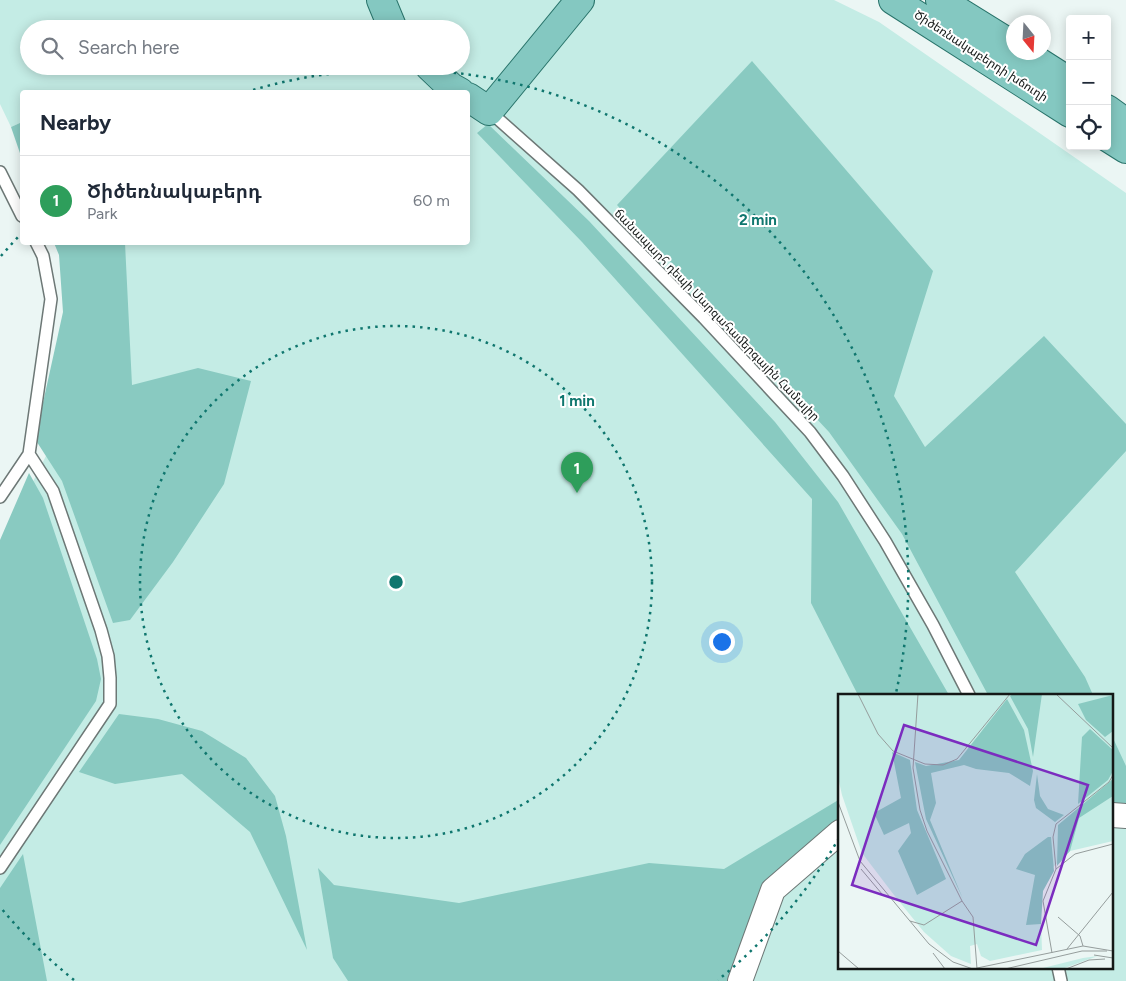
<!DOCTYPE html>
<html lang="en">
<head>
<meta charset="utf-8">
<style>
	body { margin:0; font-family:Figtree,"Noto Sans Armenian",sans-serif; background:#f2f2f3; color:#1f2937 }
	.controls { position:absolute; right:15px; top:15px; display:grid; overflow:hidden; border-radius:5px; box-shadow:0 2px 12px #0003 }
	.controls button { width:45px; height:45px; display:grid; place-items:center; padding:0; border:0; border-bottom:1px solid #e0e1e3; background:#fff; color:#1f2937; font:25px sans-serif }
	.compass { position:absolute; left:1006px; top:15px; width:45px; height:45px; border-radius:50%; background:#fff; box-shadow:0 2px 12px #0003; rotate:162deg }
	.you { position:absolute; left:721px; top:641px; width:18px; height:18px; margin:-12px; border:4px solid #fff; border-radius:50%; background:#1a73e8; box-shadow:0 0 0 8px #1a73e833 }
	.badge { display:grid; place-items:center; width:32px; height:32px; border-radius:50%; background:#aa3b99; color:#fff; font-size:16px; font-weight:700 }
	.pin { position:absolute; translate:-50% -41px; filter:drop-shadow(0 1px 2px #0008) }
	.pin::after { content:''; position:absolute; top:26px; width:18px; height:15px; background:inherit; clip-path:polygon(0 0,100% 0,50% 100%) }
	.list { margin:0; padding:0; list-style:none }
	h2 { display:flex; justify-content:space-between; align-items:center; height:65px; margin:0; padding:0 20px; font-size:21px }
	h2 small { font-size:16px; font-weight:400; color:#747a83 }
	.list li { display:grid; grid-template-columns:32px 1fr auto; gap:15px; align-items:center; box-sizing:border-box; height:90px; padding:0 20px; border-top:1px solid #e0e1e3 }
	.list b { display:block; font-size:19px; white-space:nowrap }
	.list p { margin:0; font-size:16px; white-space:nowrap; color:#747a83 }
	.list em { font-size:16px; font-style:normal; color:#747a83 }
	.icon { flex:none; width:28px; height:28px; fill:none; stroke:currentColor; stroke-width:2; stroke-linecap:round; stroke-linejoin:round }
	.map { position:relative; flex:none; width:1126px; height:981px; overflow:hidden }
	.search { position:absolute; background:#fff; box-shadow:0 2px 12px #0003; left:20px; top:20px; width:450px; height:55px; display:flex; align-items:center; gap:12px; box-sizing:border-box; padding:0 18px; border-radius:28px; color:#747a83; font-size:19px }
	.panel { position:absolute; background:#fff; box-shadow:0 2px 12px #0003; left:20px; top:90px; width:450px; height:155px; border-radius:5px }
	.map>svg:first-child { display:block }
	.green { fill:#c4ece5; fill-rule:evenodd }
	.forest { fill:#89cac1 }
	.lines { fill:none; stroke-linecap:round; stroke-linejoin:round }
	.lane-casing { stroke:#6d7876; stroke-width:14 }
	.street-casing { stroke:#6d7876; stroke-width:26 }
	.primary-casing { stroke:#28736a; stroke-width:30 }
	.lane { stroke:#fff; stroke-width:11 }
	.street { stroke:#fff; stroke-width:24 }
	.primary { stroke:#84c8c1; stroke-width:28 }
	.ring { fill:none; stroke:#0f766e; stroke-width:2.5; stroke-dasharray:2.5 5 }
	.labels { text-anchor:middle; stroke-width:4; stroke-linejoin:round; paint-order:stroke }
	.street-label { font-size:12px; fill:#141817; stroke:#fff }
	.inset-road { fill:none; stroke:#959d9c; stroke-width:1 }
	.view { fill:#7b2cbf; fill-opacity:0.15; stroke:#7b2cbf; stroke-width:2.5 }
	.inset-edge { fill:none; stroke:#141817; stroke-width:2.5 }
	.centre { fill:#0f766e; stroke:#fff; stroke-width:2.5 }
	.ring-label { font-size:15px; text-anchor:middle; font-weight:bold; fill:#0f766e; stroke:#fff; stroke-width:4; stroke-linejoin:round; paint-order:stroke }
</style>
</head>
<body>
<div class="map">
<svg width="1126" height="981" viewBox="0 0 1126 981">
	<rect width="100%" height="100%" fill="#ebf6f4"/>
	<path class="green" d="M 0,0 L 834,0 L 879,22 L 1126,193 L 1126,981 L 0,981 L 0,547 L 55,438 L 68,243 L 468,242 L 468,92 L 22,92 L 22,122 L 11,127 L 0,104 ZM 29,29 L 461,29 L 461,66 L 29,66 ZM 840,695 L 1112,695 L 1112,967 L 840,967 Z"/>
	<path class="forest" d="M 752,61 L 933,271 L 894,396 L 925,447 L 1044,336 L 1126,424 L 1126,451 L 1015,572 L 1085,677 L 1093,695 L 988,695 L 902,534 L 829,432 L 617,205 Z
		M 22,122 L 22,159 L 11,127 Z
		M 488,124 L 589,221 L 775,422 L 838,502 L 949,695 L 858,695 L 811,603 L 812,499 L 582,242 L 477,133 Z
		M 54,243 L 125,243 L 132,385 L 198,368 L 251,381 L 224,484 L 173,562 L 130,620 L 113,623 L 62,481 L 35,439 L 63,312 L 59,255 Z
		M 29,473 L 43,498 L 97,659 L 101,679 L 96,701 L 0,845 L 0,540 Z
		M 119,714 L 158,719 L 202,731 L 246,758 L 275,796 L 286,836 L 307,950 L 250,832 L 182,774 L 115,784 L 79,772 Z
		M 1112,736 L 1126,766 L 1126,806 L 1112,805 Z
		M 840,799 L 840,822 L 762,884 L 727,981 L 348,981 L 333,958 L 318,868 L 334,885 L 459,903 L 649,863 L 724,869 Z
		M 23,854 L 47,981 L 0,981 L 0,888 Z"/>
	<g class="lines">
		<g class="lane-casing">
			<path id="lane" d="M 489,111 L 578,190 L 704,318 L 810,432 L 843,476 L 885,541 L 933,625 L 969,695
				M 0,172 L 22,216
				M 0,497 L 29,454 L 51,299 L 43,256 L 36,242
				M 0,868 L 110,704 L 110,678 L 108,656 L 101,630 L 53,491 L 29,454
				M 1058,967 L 1061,981"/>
		</g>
		<g class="street-casing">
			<path id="street" d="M 1112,815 L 1126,816
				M 740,981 L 773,890 L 840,832"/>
		</g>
		<g class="primary-casing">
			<path id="primary" d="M 381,0 L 393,29
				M 893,0 L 1070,113
				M 940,0 L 1014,46
				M 1023,52 L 1070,82
				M 429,66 L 451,87 L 460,92
				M 468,97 L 489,111 L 580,0
				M 1107,109 L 1126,123
				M 1107,137 L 1126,149"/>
		</g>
		<use href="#lane" class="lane"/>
		<use href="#street" class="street"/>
		<use href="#primary" class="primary"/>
	</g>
	<g class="ring">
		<circle cx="396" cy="582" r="256"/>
		<path d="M839 838A512 512 0 0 1 718 980M74 980A512 512 0 0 1 1 908M1 256A512 512 0 0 1 22 233M246 92A512 512 0 0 1 896 693"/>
	</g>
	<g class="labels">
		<g class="street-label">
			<text transform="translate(981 56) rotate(33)" y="4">Ծիծեռնակաբերդի խճուղի</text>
			<text transform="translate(717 315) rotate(46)" y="4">ճանապարհ դեպի Մարզահամերգային Համալիր</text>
		</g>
	</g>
	<g transform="translate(838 694)">
		<rect width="275" height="275" fill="#ebf6f4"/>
		<path d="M 0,0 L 275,0 L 275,147 L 232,157 L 212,176 L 202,196 L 200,230 L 203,230 L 204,256 L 152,267 L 143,262 L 139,250 L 132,252 L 133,270 L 113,262 L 86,238 L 56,201 L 24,159 L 4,101 L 0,83 ZM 260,262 L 224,275 L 201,275 L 245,264 Z" fill="#c4ece5"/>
		<path d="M 175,0 L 204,0 L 195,63 L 190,35 L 172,2 ZM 275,1 L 275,37 L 267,43 L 248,26 L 240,10 ZM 169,5 L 186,36 L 195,77 L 192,92 L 171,79 L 138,75 L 126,71 L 93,79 L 98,109 L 92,126 L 125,205 L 88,125 L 77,68 L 88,72 L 121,66 ZM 252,35 L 275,56 L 275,77 L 270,86 L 240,110 L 244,43 ZM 54,58 L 72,66 L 79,116 L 108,185 L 79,201 L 60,157 L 73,139 L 71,129 L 46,141 L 36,119 L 63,104 ZM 199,80 L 202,102 L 210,115 L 226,121 L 217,128 L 198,114 L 196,106 ZM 275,85 L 275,102 L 241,124 L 232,157 L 219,172 L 220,131 ZM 210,143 L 213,143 L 216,177 L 205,197 L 203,230 L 188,231 L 197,181 L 178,175 L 187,160 Z" fill="#89cac1"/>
		<path class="inset-road" d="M 20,0 L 40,40 L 55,57 L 87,70 L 105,71 L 119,65 L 172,0M 80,0 L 75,74 L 82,116 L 89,137 L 124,207M 218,0 L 275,54M 0,108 L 22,167 L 91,250 L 115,268 L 135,275M 23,175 L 44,200M 218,175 L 215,143 L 218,130 L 271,88 L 275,81M 220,223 L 242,242 L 245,252M 72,227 L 86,231 L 124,207 L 135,223 L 139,275M 229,255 L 275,198M 0,257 L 21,275M 95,259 L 107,275M 214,259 L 205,207 L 218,175 L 237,160 L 275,150M 256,261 L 275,264M 139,274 L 245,252 L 275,257M 167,275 L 244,257 L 269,257M 228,275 L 251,266 L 267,265"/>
		<path class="view" d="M 66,31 L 250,91 L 198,251 L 14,191 Z"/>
		<rect width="275" height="275" class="inset-edge"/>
	</g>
	<circle cx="396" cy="582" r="8" class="centre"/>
	<g class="ring-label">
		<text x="758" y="225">2 min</text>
		<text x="577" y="406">1 min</text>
	</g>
</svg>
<div class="controls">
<button>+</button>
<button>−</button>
<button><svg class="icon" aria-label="locate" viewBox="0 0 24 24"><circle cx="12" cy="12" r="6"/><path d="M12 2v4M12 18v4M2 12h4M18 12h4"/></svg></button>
</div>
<svg class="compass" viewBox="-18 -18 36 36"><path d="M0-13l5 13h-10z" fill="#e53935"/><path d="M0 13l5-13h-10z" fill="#747a83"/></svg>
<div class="you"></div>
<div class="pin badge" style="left:577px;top:493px;background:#2e9e5b">1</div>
<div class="search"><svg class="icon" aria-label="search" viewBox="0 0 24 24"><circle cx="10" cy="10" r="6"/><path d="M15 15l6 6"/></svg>Search here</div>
<section class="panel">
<h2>Nearby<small></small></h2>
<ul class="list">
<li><span class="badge" style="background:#2e9e5b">1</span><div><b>Ծիծեռնակաբերդ</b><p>Park</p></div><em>60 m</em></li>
</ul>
</section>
</div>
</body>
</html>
